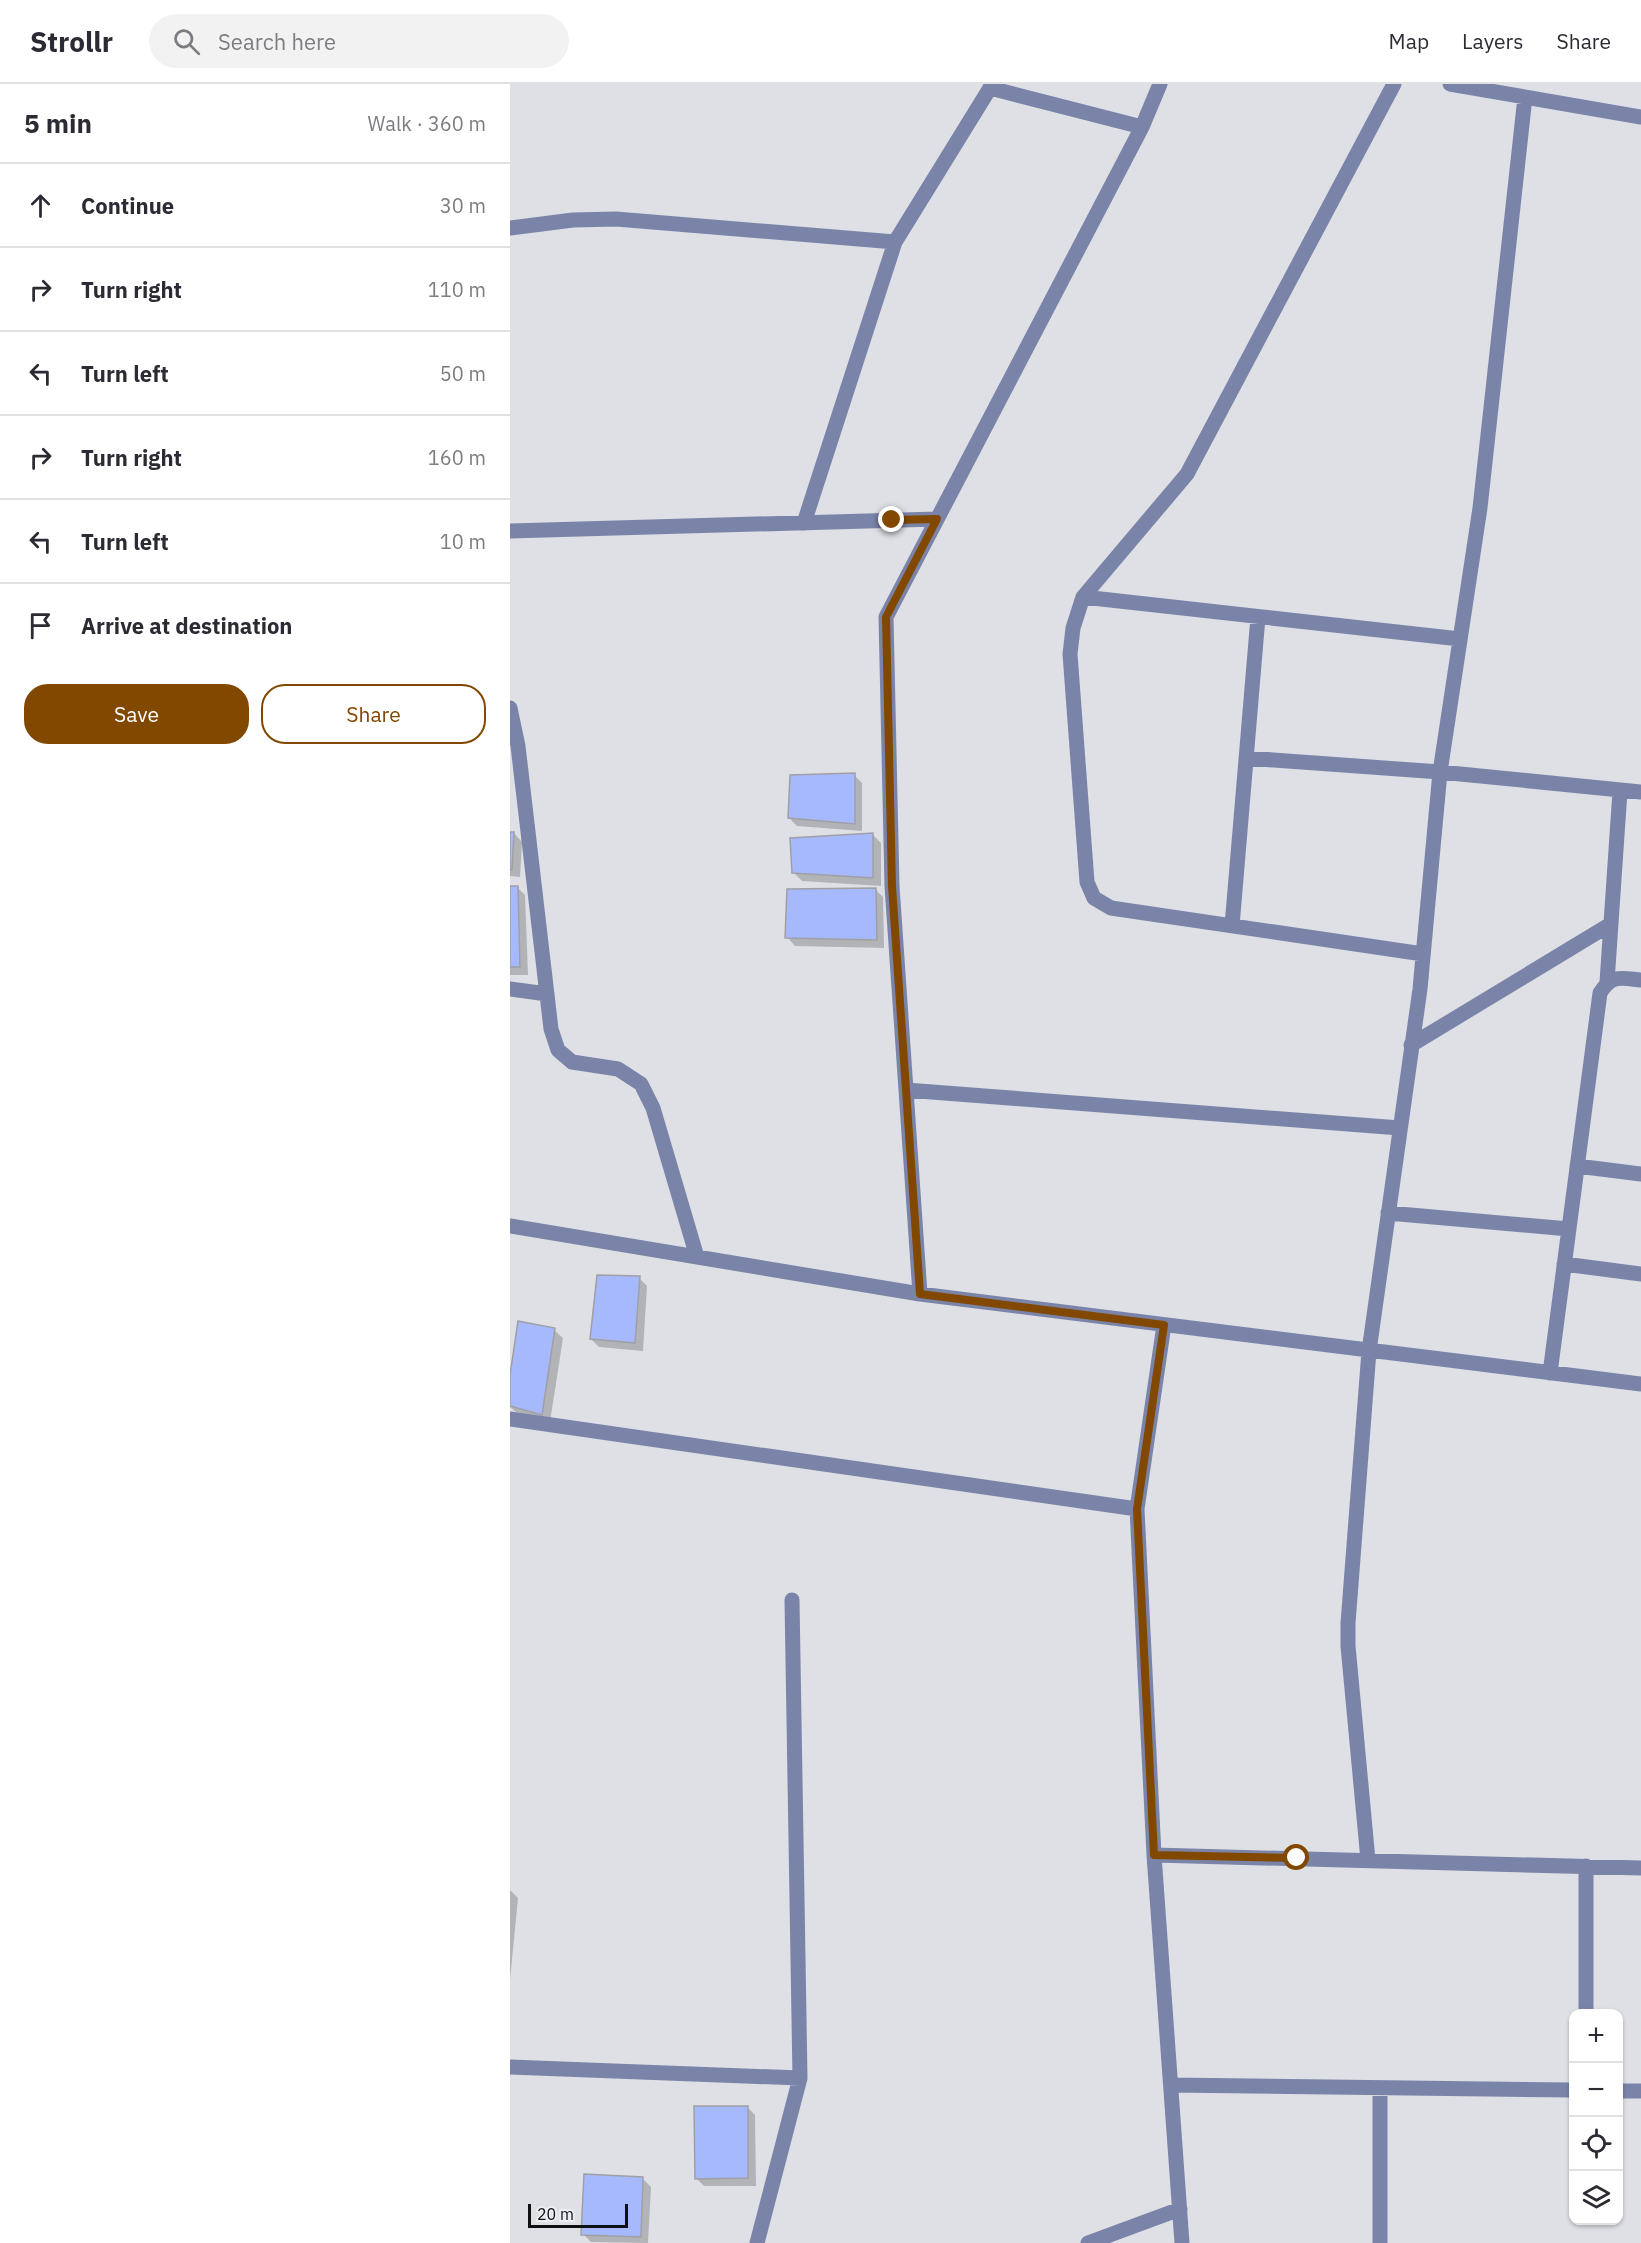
<!DOCTYPE html>
<html lang="en">
<head>
<meta charset="utf-8">
<style>
	body { margin:0; font-family:"IBM Plex Sans",sans-serif; background:#f2f2f3; color:#2b2b33 }
	.controls { position:absolute; right:18px; bottom:18px; display:grid; overflow:hidden; border-radius:12px; box-shadow:0 2px 4px #0004 }
	.controls button { width:54px; height:54px; display:grid; place-items:center; padding:0; border:0; border-bottom:2px solid #e1e1e2; background:#fff; color:#2b2b33; font:30px sans-serif }
	.scale { position:absolute; left:18px; bottom:15px; width:100px; box-sizing:border-box; padding-left:6px; border:3px solid #0f1011; border-top:0; font-size:16px; line-height:21px; white-space:nowrap; color:#0f1011; -webkit-text-stroke:4px #eceef2; paint-order:stroke }
	.stop { position:absolute; width:18px; height:18px; margin:-14px; border:4px solid #824800; border-radius:50%; background:#fff }
	.stop.end { background:#824800; border-color:#fff; box-shadow:0 2px 6px #0008 }
	.list { margin:0; padding:0; list-style:none }
	h2 { display:flex; justify-content:space-between; align-items:center; height:78px; margin:0; padding:0 24px; font-size:26px }
	h2 small { font-size:20px; font-weight:400; color:#7c7c81 }
	.list li { display:grid; grid-template-columns:39px 1fr auto; gap:18px; align-items:center; box-sizing:border-box; height:84px; padding:0 24px; border-top:2px solid #e1e1e2 }
	.list b { display:block; font-size:22px; white-space:nowrap }
	.list em { font-size:20px; font-style:normal; color:#7c7c81 }
	.actions { display:flex; gap:12px; padding:18px 24px }
	.actions a { flex:1; padding:14px 0; border:2px solid #824800; border-radius:24px; text-align:center; font-size:21px; color:#824800 }
	.actions .main { background:#824800; color:#fff }
	.icon { flex:none; width:33px; height:33px; fill:none; stroke:currentColor; stroke-width:2; stroke-linecap:round; stroke-linejoin:round }
	.map { position:relative; flex:none; width:1131px; height:2159px; overflow:hidden }
	header { display:flex; align-items:center; gap:36px; box-sizing:border-box; height:84px; padding:0 30px; background:#fff; border-bottom:2px solid #e1e1e2 }
	header strong { font-size:28px }
	nav { display:flex; gap:33px; margin-inline-start:auto; font-size:21px }
	.search { width:420px; height:54px; background:#f2f2f3; display:flex; align-items:center; gap:15px; box-sizing:border-box; padding:0 21px; border-radius:33px; color:#7c7c81; font-size:22px }
	main { display:flex }
	aside { flex:1; background:#fff }
	.map>svg:first-child { display:block }
	.shadow { fill:#0003 }
	.building { fill:#a6b9fd; stroke:#9fa0a5; stroke-width:1.5 }
	.lines { fill:none; stroke-linecap:round; stroke-linejoin:round }
	.minor { stroke:#7a84a9; stroke-width:15 }
	.route { stroke:#824800; stroke-width:8 }
</style>
</head>
<body>
<header>
<strong>Strollr</strong>
<div class="search"><svg class="icon" aria-label="search" viewBox="0 0 24 24"><circle cx="10" cy="10" r="6"/><path d="M15 15l6 6"/></svg>Search here</div>
<nav><a>Map</a><a>Layers</a><a>Share</a></nav>
</header>
<main>
<aside>
<h2>5 min<small>Walk · 360 m</small></h2>
<ul class="list">
<li><svg class="icon" aria-label="ahead" viewBox="0 0 24 24"><path d="M12 20V5M6 11l6-6 6 6"/></svg><div><b>Continue</b></div><em>30 m</em></li>
<li><svg class="icon" aria-label="right" viewBox="0 0 24 24"><path d="M7 20v-9h11M14 6l5 5-5 5"/></svg><div><b>Turn right</b></div><em>110 m</em></li>
<li><svg class="icon" aria-label="left" viewBox="0 0 24 24"><path d="M17 20v-9H6M10 6l-5 5 5 5"/></svg><div><b>Turn left</b></div><em>50 m</em></li>
<li><svg class="icon" aria-label="right" viewBox="0 0 24 24"><path d="M7 20v-9h11M14 6l5 5-5 5"/></svg><div><b>Turn right</b></div><em>160 m</em></li>
<li><svg class="icon" aria-label="left" viewBox="0 0 24 24"><path d="M17 20v-9H6M10 6l-5 5 5 5"/></svg><div><b>Turn left</b></div><em>10 m</em></li>
<li><svg class="icon" aria-label="arrive" viewBox="0 0 24 24"><path d="M6 21V4h12l-3 4 3 4H6"/></svg><div><b>Arrive at destination</b></div></li>
</ul>
<div class="actions"><a class="main">Save</a><a>Share</a></div>
</aside>
<div class="map">
<svg width="1131" height="2159" viewBox="0 0 1131 2159">
	<rect width="100%" height="100%" fill="#dfe0e5"/>
	<path class="shadow" d="M 344,691 L 352,699 L 352,747 L 287,742 L 279,734 Z
		M 0,749 L 4,749 L 12,758 L 10,793 L 0,792 Z
		M 363,751 L 371,759 L 371,802 L 292,797 L 284,789 Z
		M 0,803 L 7,803 L 15,811 L 18,891 L 0,891 Z
		M 365,805 L 373,813 L 374,864 L 285,862 L 277,853 Z
		M 129,1194 L 137,1202 L 133,1267 L 89,1263 L 81,1255 Z
		M 44,1246 L 53,1254 L 40,1338 L 6,1328 L 0,1323 L 0,1302 Z
		M 0,1806 L 8,1814 L 0,1896 Z
		M 237,2023 L 245,2031 L 246,2102 L 194,2102 L 186,2094 Z
		M 133,2095 L 141,2103 L 138,2159 L 81,2158 L 73,2150 Z"/>
	<path class="building" d="M 345,689 L 345,740 L 278,734 L 280,691 Z
		M 0,748 L 4,748 L 2,786 L 0,786 Z
		M 363,749 L 363,794 L 282,789 L 280,754 Z
		M 0,802 L 8,802 L 10,883 L 0,883 Z
		M 366,804 L 367,856 L 275,854 L 277,805 Z
		M 87,1191 L 130,1192 L 125,1259 L 80,1255 Z
		M 8,1237 L 45,1244 L 32,1331 L 0,1322 L 0,1291 Z
		M 184,2022 L 238,2022 L 238,2094 L 185,2095 Z
		M 74,2090 L 133,2093 L 131,2153 L 71,2151 Z"/>
	<g class="lines">
		<path class="minor" d="M 884,0 L 677,390 L 573,513 L 563,544 L 560,570 L 577,798 L 584,814 L 601,824 L 913,870
			M 940,0 L 1131,33
			M 632,43 L 650,0
			M 0,144 L 63,136 L 106,135 L 385,158
			M 294,439 L 385,158 L 480,4
			M 0,447 L 427,435
			M 573,513 L 950,555
			M 0,624 L 8,662 L 41,945 L 48,966 L 62,978 L 108,985 L 131,1000 L 143,1024 L 187,1173
			M 736,674 L 930,688 L 1131,708
			M 722,842 L 748,533
			M 1097,898 L 1110,707
			M 0,905 L 37,910
			M 901,961 L 1101,840
			M 396,1006 L 890,1044
			M 1067,1082 L 1131,1090
			M 878,1129 L 1059,1145
			M 0,1142 L 410,1210 L 382,802 L 376,533 L 632,43 L 480,4 L 481,0
			M 1054,1180 L 1131,1190
			M 410,1210 L 1131,1300
			M 654,1241 L 627,1425 L 644,1771 L 672,2159
			M 1040,1289 L 1090,909 C 1102,890 1111,894 1131,896
			M 0,1335 L 627,1425
			M 644,1771 L 1131,1784
			M 858,1776 L 838,1562 L 838,1539 L 859,1267 L 910,905 L 930,688 L 970,424 L 1015,13
			M 1076,1782 L 1076,1930
			M 0,1983 L 290,1994
			M 661,2001 L 1064,2006
			M 870,2004 L 870,2159
			M 1108,2007 L 1131,2007
			M 247,2159 L 290,1994 L 282,1516
			M 578,2159 L 670,2125"/>
	</g>
	<g class="lines">
		<path class="route" d="M 382,436 L 427,435 L 376,533 L 382,802 L 410,1210 L 654,1241 L 627,1425 L 644,1771 L 787,1774"/>
	</g>
</svg>
<div class="controls">
<button>+</button>
<button>−</button>
<button><svg class="icon" aria-label="locate" viewBox="0 0 24 24"><circle cx="12" cy="12" r="6"/><path d="M12 2v4M12 18v4M2 12h4M18 12h4"/></svg></button>
<button><svg class="icon" aria-label="layers" viewBox="0 0 24 24"><path d="M12 4l9 5-9 5-9-5zM3 14l9 5 9-5"/></svg></button>
</div>
<div class="scale">20 m</div>
<div class="stop" style="left:787px;top:1774px"></div>
<div class="stop end" style="left:382px;top:436px"></div>
</div>
</main>
</body>
</html>
